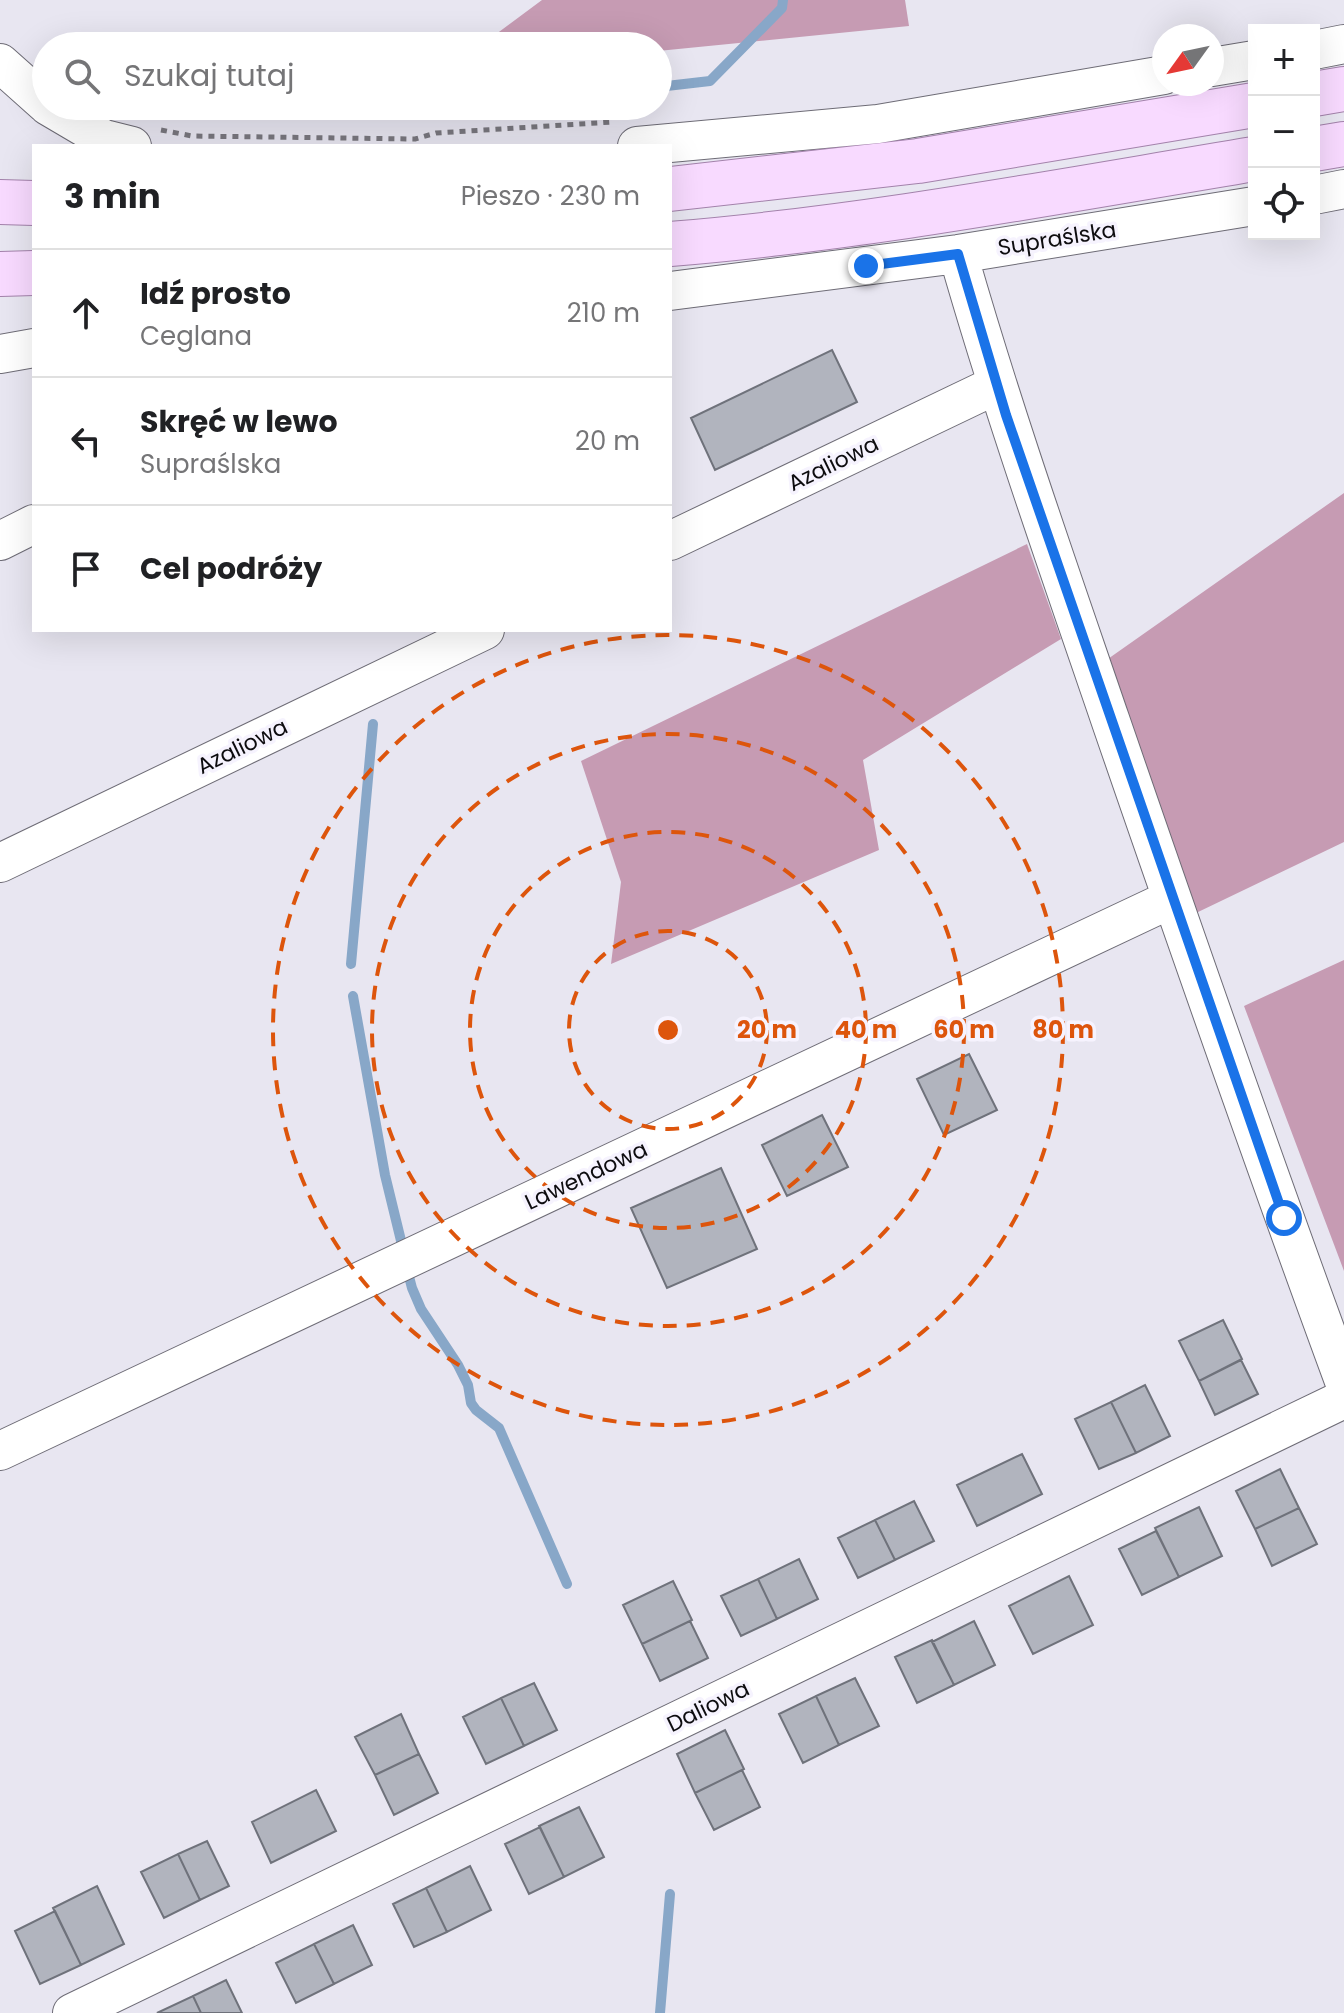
<!DOCTYPE html>
<html lang="pl">
<head>
<meta charset="utf-8">
<style>
	body { margin:0; font-family:Poppins,sans-serif; background:#f2f2f2; color:#202124 }
	.controls { position:absolute; right:24px; top:24px; display:grid; overflow:hidden; border-radius:0px; box-shadow:0 8px 32px #0002 }
	.controls button { width:72px; height:72px; display:grid; place-items:center; padding:0; border:0; border-bottom:2px solid #e0e0e0; background:#fff; color:#202124; font:40px sans-serif }
	.compass { position:absolute; left:1152px; top:24px; width:72px; height:72px; border-radius:50%; background:#fff; box-shadow:0 8px 32px #0002; rotate:237deg }
	.stop { position:absolute; width:24px; height:24px; margin:-18px; border:6px solid #1a73e8; border-radius:50%; background:#fff }
	.stop.end { background:#1a73e8; border-color:#fff; box-shadow:0 2px 8px #0008 }
	.list { margin:0; padding:0; list-style:none }
	h2 { display:flex; justify-content:space-between; align-items:center; height:104px; margin:0; padding:0 32px; font-size:34px }
	h2 small { font-size:26px; font-weight:400; color:#757577 }
	.list li { display:grid; grid-template-columns:52px 1fr auto; gap:24px; align-items:center; box-sizing:border-box; height:128px; padding:0 32px; border-top:2px solid #e0e0e0 }
	.list b { display:block; font-size:30px; white-space:nowrap }
	.list p { margin:0; font-size:26px; white-space:nowrap; color:#757577 }
	.list em { font-size:26px; font-style:normal; color:#757577 }
	.icon { flex:none; width:44px; height:44px; fill:none; stroke:currentColor; stroke-width:2; stroke-linecap:round; stroke-linejoin:round }
	.map { position:relative; flex:none; width:1344px; height:2013px; overflow:hidden }
	.search { position:absolute; background:#fff; box-shadow:0 8px 32px #0002; left:32px; top:32px; width:640px; height:88px; display:flex; align-items:center; gap:20px; box-sizing:border-box; padding:0 28px; border-radius:44px; color:#757577; font-size:30px }
	.panel { position:absolute; background:#fff; box-shadow:0 8px 32px #0002; left:32px; top:144px; width:640px; height:488px; border-radius:0px }
	.map>svg:first-child { display:block }
	.forest { fill:#c69bb3 }
	.lines { fill:none; stroke-linecap:round; stroke-linejoin:round }
	.stream { stroke:#88a7c8; stroke-width:10 }
	.building { fill:#b1b4be; stroke:#6f727b; stroke-width:2 }
	.minor-casing { stroke:#6e6c76; stroke-width:40 }
	.major-casing { stroke:#a382ab; stroke-width:46 }
	.path { stroke:#7a787f; stroke-width:5; stroke-dasharray:6 6; stroke-linecap:butt }
	.minor { stroke:#fff; stroke-width:38 }
	.major { stroke:#f8daff; stroke-width:44 }
	.route { stroke:#1a73e8; stroke-width:10 }
	.ring { fill:none; stroke:#dd550c; stroke-width:4; stroke-dasharray:14 10 }
	.labels { text-anchor:middle; stroke-width:7; stroke-linejoin:round; paint-order:stroke }
	.street-label { font-size:22px; fill:#0d0c0f; stroke:#f6f3fe }
	.centre { fill:#dd550c; stroke:#f6f3fe; stroke-width:4 }
	.ring-label { font-size:24px; text-anchor:middle; font-weight:bold; fill:#dd550c; stroke:#f6f3fe; stroke-width:7; stroke-linejoin:round; paint-order:stroke }
</style>
</head>
<body>
<div class="map">
<svg width="1344" height="2013" viewBox="0 0 1344 2013">
	<rect width="100%" height="100%" fill="#e8e6f1"/>
	<path class="forest" d="M 542,0 L 905,0 L 909,26 L 658,51 L 658,46 L 480,46 Z
		M 1344,493 L 1344,842 L 1196,913 L 1105,661 Z
		M 1027,544 L 1061,639 L 863,760 L 879,850 L 611,964 L 621,882 L 581,761 Z
		M 1344,960 L 1344,1271 L 1244,1006 Z"/>
	<g class="lines">
		<path class="stream" d="M 658,87 L 710,81 L 782,8 L 783,0
			M 555,109 L 555,106
			M 351,964 L 373,724
			M 353,996 L 385,1175 L 404,1253
			M 407,1269 L 412,1288 L 421,1309 L 458,1365 L 468,1385 L 471,1403 L 476,1410 L 499,1428 L 567,1584
			M 660,2013 L 670,1894"/>
	</g>
	<path class="building" d="M 832,350 L 857,402 L 715,470 L 691,418 Z
		M 969,1054 L 997,1110 L 944,1135 L 917,1079 Z
		M 822,1115 L 848,1167 L 787,1196 L 762,1145 Z
		M 721,1168 L 757,1249 L 667,1288 L 631,1208 Z
		M 1223,1320 L 1242,1359 L 1199,1381 L 1179,1341 Z
		M 1241,1360 L 1258,1394 L 1215,1415 L 1199,1381 Z
		M 1145,1385 L 1170,1436 L 1136,1453 L 1111,1402 Z
		M 1111,1402 L 1136,1453 L 1099,1469 L 1075,1419 Z
		M 1022,1454 L 1042,1494 L 977,1526 L 957,1485 Z
		M 1280,1469 L 1299,1508 L 1255,1529 L 1236,1491 Z
		M 914,1501 L 934,1541 L 895,1560 L 875,1520 Z
		M 1199,1507 L 1222,1556 L 1179,1577 L 1155,1528 Z
		M 1299,1508 L 1317,1544 L 1272,1566 L 1255,1529 Z
		M 875,1520 L 895,1560 L 858,1578 L 838,1538 Z
		M 1156,1531 L 1179,1577 L 1142,1595 L 1119,1549 Z
		M 799,1559 L 818,1599 L 777,1619 L 758,1579 Z
		M 1069,1576 L 1093,1625 L 1033,1654 L 1009,1606 Z
		M 758,1579 L 777,1619 L 741,1636 L 721,1596 Z
		M 673,1581 L 692,1620 L 642,1644 L 623,1605 Z
		M 690,1621 L 708,1658 L 660,1681 L 642,1644 Z
		M 974,1621 L 995,1665 L 954,1685 L 932,1642 Z
		M 932,1640 L 954,1685 L 917,1703 L 895,1657 Z
		M 855,1678 L 879,1726 L 839,1745 L 816,1696 Z
		M 534,1683 L 557,1730 L 524,1746 L 501,1698 Z
		M 816,1696 L 839,1745 L 803,1763 L 779,1714 Z
		M 501,1698 L 524,1746 L 486,1764 L 463,1717 Z
		M 401,1714 L 419,1754 L 375,1775 L 355,1737 Z
		M 725,1730 L 744,1769 L 695,1793 L 677,1754 Z
		M 419,1754 L 438,1793 L 394,1815 L 375,1775 Z
		M 742,1770 L 760,1807 L 714,1830 L 695,1793 Z
		M 316,1790 L 336,1831 L 271,1863 L 252,1822 Z
		M 579,1807 L 604,1857 L 564,1877 L 539,1826 Z
		M 540,1827 L 564,1877 L 529,1894 L 505,1844 Z
		M 207,1841 L 229,1886 L 200,1900 L 178,1854 Z
		M 178,1854 L 200,1900 L 164,1918 L 141,1872 Z
		M 470,1866 L 491,1910 L 447,1932 L 426,1888 Z
		M 97,1886 L 124,1944 L 81,1965 L 53,1908 Z
		M 426,1888 L 447,1932 L 414,1947 L 393,1904 Z
		M 55,1911 L 81,1965 L 40,1984 L 15,1931 Z
		M 353,1925 L 372,1965 L 334,1984 L 314,1944 Z
		M 314,1944 L 334,1984 L 296,2003 L 276,1963 Z
		M 226,1980 L 242,2013 L 201,2013 L 193,1996 Z
		M 193,1996 L 201,2013 L 157,2013 Z"/>
	<g class="lines">
		<g class="minor-casing">
			<path id="minor" d="M 1314,50 L 1344,44
				M 0,63 L 46,104
				M 1212,67 L 1254,60
				M 48,106 L 104,139 L 132,146
				M 637,146 L 878,124 L 1164,75
				M 1314,195 L 1344,189
				M 958,254 C 1003,411 1057,564 1110,719 C 1186,940 1263,1161 1344,1381
				M 670,291 L 958,254 L 1254,206
				M 0,354 L 34,348
				M 0,541 L 34,524
				M 670,541 L 996,385
				M 0,863 L 485,630
				M 0,1451 L 1171,899
				M 72,2013 L 1344,1399"/>
		</g>
		<g class="major-casing">
			<path id="major" d="M 1314,94 L 1344,89
				M 1314,149 L 1344,144
				M 670,189 L 918,161 L 1254,105
				M 0,202 L 34,203
				M 670,244 C 866,228 1060,191 1254,159
				M 0,274 L 34,273"/>
		</g>
		<path class="path" d="M 161,130 L 192,136 L 415,139 L 436,133 L 613,122"/>
		<use href="#minor" class="minor"/>
		<use href="#major" class="major"/>
	</g>
	<g class="lines">
		<path class="route" d="M 866,266 L 958,254 L 1006,415 L 1284,1218"/>
	</g>
	<g class="ring">
		<circle cx="668" cy="1030" r="99"/>
		<circle cx="668" cy="1030" r="198"/>
		<circle cx="668" cy="1030" r="296"/>
		<circle cx="668" cy="1030" r="395"/>
	</g>
	<g class="labels">
		<g class="street-label">
			<text transform="translate(1057 238) rotate(-9)" y="8">Supraślska</text>
			<text transform="translate(833 463) rotate(-26)" y="8">Azaliowa</text>
			<text transform="translate(242 746) rotate(-26)" y="8">Azaliowa</text>
			<text transform="translate(586 1175) rotate(-25)" y="8">Lawendowa</text>
			<text transform="translate(708 1706) rotate(-26)" y="8">Daliowa</text>
		</g>
	</g>
	<circle cx="668" cy="1030" r="12" class="centre"/>
	<g class="ring-label">
		<text x="767" y="1038">20 m</text>
		<text x="866" y="1038">40 m</text>
		<text x="964" y="1038">60 m</text>
		<text x="1063" y="1038">80 m</text>
	</g>
</svg>
<div class="controls">
<button>+</button>
<button>−</button>
<button><svg class="icon" aria-label="locate" viewBox="0 0 24 24"><circle cx="12" cy="12" r="6"/><path d="M12 2v4M12 18v4M2 12h4M18 12h4"/></svg></button>
</div>
<svg class="compass" viewBox="-18 -18 36 36"><path d="M0-13l5 13h-10z" fill="#e53935"/><path d="M0 13l5-13h-10z" fill="#757577"/></svg>
<div class="stop" style="left:1284px;top:1218px"></div>
<div class="stop end" style="left:866px;top:266px"></div>
<div class="search"><svg class="icon" aria-label="search" viewBox="0 0 24 24"><circle cx="10" cy="10" r="6"/><path d="M15 15l6 6"/></svg>Szukaj tutaj</div>
<section class="panel">
<h2>3 min<small>Pieszo · 230 m</small></h2>
<ul class="list">
<li><svg class="icon" aria-label="ahead" viewBox="0 0 24 24"><path d="M12 20V5M6 11l6-6 6 6"/></svg><div><b>Idź prosto</b><p>Ceglana</p></div><em>210 m</em></li>
<li><svg class="icon" aria-label="left" viewBox="0 0 24 24"><path d="M17 20v-9H6M10 6l-5 5 5 5"/></svg><div><b>Skręć w lewo</b><p>Supraślska</p></div><em>20 m</em></li>
<li><svg class="icon" aria-label="arrive" viewBox="0 0 24 24"><path d="M6 21V4h12l-3 4 3 4H6"/></svg><div><b>Cel podróży</b></div></li>
</ul>
</section>
</div>
</body>
</html>
